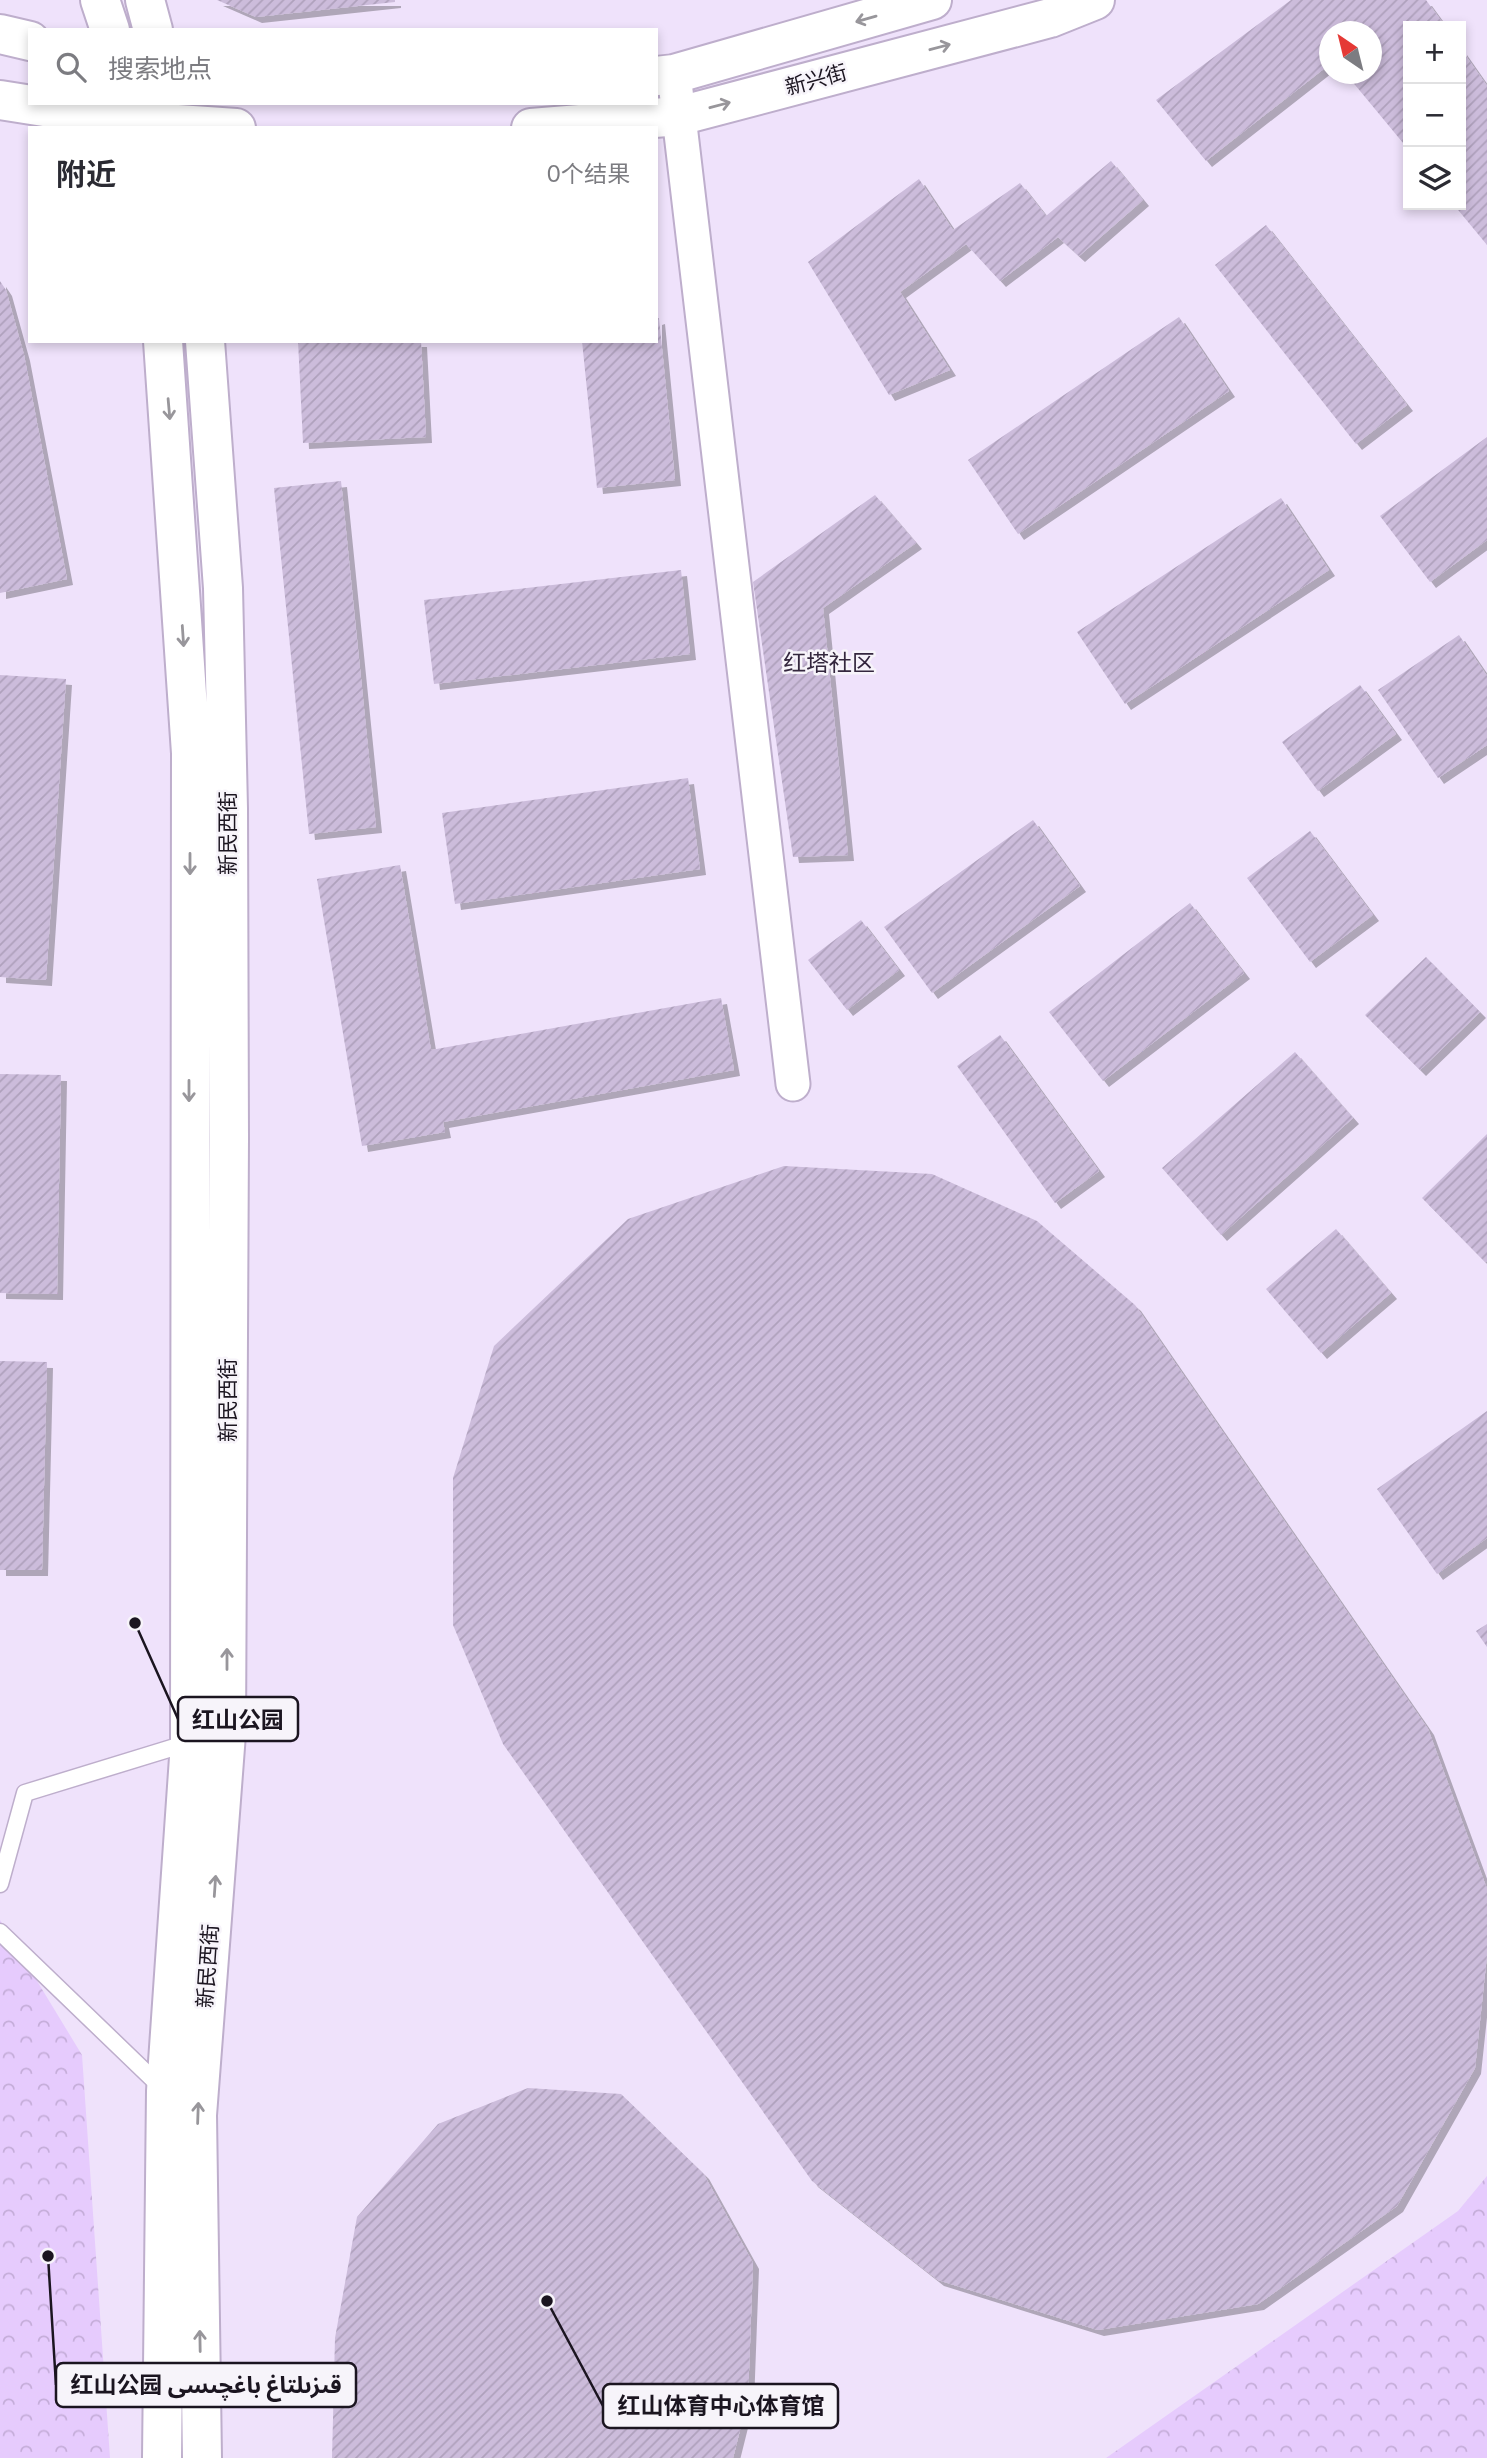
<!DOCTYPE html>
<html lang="zh">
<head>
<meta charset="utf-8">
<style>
	body { margin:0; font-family:Inter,"Noto Sans Arabic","Noto Sans SC",sans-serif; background:#f2f2f3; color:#2b2b33 }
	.controls { position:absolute; right:21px; top:21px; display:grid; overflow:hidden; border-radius:0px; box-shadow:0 4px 10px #0003 }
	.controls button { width:63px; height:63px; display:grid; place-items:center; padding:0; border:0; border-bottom:2px solid #e1e1e2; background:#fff; color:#2b2b33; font:35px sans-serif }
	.compass { position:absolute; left:1319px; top:21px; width:63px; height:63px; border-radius:50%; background:#fff; box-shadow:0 4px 10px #0003; rotate:325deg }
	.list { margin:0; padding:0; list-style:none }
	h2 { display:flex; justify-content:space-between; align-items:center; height:91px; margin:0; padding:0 28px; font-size:30px }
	h2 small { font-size:23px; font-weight:400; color:#7c7c81 }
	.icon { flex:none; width:38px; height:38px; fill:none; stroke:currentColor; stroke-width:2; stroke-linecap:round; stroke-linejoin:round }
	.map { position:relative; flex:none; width:1487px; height:2458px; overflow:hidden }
	.search { position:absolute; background:#fff; box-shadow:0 4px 10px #0003; left:28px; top:28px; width:630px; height:77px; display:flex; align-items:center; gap:18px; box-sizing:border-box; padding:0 24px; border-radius:0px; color:#7c7c81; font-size:26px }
	.panel { position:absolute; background:#fff; box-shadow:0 4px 10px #0003; left:28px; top:126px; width:630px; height:217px; border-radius:0px }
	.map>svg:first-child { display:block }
	.park { fill:url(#park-crowns) }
	.building { fill:url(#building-hatch); filter:url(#shadow) }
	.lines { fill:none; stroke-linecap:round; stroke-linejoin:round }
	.lane-casing { stroke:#beaecc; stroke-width:19 }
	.street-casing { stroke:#beaecc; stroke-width:37 }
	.secondary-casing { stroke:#beaecc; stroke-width:42 }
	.lane { stroke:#fff; stroke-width:16 }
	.street { stroke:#fff; stroke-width:33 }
	.secondary { stroke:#fff; stroke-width:38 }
	.oneway { stroke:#98969b }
	.labels { text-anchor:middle; stroke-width:5; stroke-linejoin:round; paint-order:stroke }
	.street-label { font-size:21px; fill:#1b1520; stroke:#f7f4fa }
	.neighbourhood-label { font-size:23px; fill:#34273e; stroke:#f7f4fa }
	.leader { fill:none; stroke:#1b1520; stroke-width:2.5 }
	.callout-dot { fill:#1b1520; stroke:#f7f4fa; stroke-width:2.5 }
	.callout { fill:#f7f4fa; stroke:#1b1520; stroke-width:2.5 }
	.callout-label { font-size:23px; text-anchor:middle; font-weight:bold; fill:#1b1520 }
</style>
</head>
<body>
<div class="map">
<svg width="1487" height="2458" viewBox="0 0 1487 2458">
	<defs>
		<pattern id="park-crowns" width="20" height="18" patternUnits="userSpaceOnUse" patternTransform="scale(1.75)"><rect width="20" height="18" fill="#e6cbfd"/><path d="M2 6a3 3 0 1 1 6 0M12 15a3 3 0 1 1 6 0" fill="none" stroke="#c5add9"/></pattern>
		<pattern id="building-hatch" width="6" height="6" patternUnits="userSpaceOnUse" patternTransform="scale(1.75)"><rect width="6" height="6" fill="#ccbcdb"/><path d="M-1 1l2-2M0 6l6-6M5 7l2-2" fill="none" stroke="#afa1bc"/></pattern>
		<filter id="shadow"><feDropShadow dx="6" dy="6" stdDeviation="0" flood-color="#0004"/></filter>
	</defs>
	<rect width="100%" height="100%" fill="#efe2fb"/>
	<path class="park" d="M 0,1920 L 82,2055 L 110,2458 L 0,2458 Z
		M 1487,2176 L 1487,2458 L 1106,2458 L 1458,2211 Z"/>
	<path class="building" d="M 217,0 L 395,0 L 395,2 L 256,17 Z
		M 1291,0 L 1426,0 L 1445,26 L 1408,26 L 1408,149 L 1346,74 L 1372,74 L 1372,32 L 1330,32 L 1330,64 L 1206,161 L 1156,100 Z
		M 1461,49 L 1487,86 L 1487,245 L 1454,205 L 1461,205 Z
		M 1111,161 L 1143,200 L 1079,256 L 1058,237 L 1000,281 L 966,244 L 900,292 L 950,370 L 889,395 L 808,262 L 919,179 L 953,230 L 1020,183 L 1046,216 Z
		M 1266,225 L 1407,405 L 1356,444 L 1215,265 Z
		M 0,281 L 6,290 L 24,355 L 67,579 L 0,593 Z
		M 1179,317 L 1229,391 L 1018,534 L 968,460 Z
		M 659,318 L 675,480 L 597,488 L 582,341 L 656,341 L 656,319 Z
		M 298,341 L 421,341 L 426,437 L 303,443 Z
		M 1487,437 L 1487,540 L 1430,582 L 1380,516 Z
		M 341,481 L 376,827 L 309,834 L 274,488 Z
		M 875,495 L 916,543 L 823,608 L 848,855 L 793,857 L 753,582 Z
		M 1281,498 L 1329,570 L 1125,704 L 1077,632 Z
		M 681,570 L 690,654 L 434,684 L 424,600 Z
		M 1459,635 L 1487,676 L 1487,745 L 1438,778 L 1378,690 Z
		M 0,675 L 66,679 L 46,980 L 0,977 Z
		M 1360,685 L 1396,734 L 1318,791 L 1282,742 Z
		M 688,778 L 700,869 L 455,904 L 442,813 Z
		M 1033,820 L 1080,886 L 932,993 L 884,927 Z
		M 1310,831 L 1373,915 L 1310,962 L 1247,878 Z
		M 400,865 L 431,1050 L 721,998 L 734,1070 L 443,1122 L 445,1132 L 362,1146 L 317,879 Z
		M 1190,903 L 1244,973 L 1103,1081 L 1049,1012 Z
		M 861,920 L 899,970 L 847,1010 L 808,960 Z
		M 1426,957 L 1480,1012 L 1420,1070 L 1365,1015 Z
		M 1000,1035 L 1099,1171 L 1055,1203 L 957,1066 Z
		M 1295,1052 L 1353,1118 L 1221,1235 L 1162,1168 Z
		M 0,1074 L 61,1075 L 57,1294 L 0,1293 Z
		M 1487,1134 L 1487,1261 L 1485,1262 L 1422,1198 Z
		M 784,1166 L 932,1174 L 1037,1221 L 1135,1305 L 1428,1729 L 1487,1889 L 1487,1955 L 1475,2068 L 1397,2206 L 1258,2304 L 1098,2330 L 938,2280 L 812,2181 L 503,1744 L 453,1625 L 453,1478 L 494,1346 L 628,1219 Z
		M 1336,1229 L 1391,1293 L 1321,1353 L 1266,1289 Z
		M 0,1361 L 47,1362 L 42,1570 L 0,1570 Z
		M 1487,1411 L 1487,1538 L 1437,1574 L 1377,1489 Z
		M 1487,1624 L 1487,1647 L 1476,1631 Z
		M 528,2088 L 621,2094 L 703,2173 L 753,2263 L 748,2398 L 733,2458 L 332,2458 L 335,2338 L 357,2217 L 438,2124 Z"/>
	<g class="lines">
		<g class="lane-casing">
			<path id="lane" d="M 0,1884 L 25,1793 L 188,1743
				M 0,1932 L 162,2088"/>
		</g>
		<g class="street-casing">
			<path id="street" d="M 674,74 L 793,1084"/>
		</g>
		<g class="secondary-casing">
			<path id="secondary" d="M 100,0 L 110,30
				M 145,0 L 153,30
				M 0,34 L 30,41
				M 656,76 L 674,74 L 932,0
				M 0,100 L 133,121 L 236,128
				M 531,128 L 679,116 L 1050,18 L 1095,0
				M 162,2458 L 166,2091 L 190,1743 L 191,753 L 163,341
				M 202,2458 L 197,2115 L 226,1734 L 229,1138 L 228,808 L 223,588 L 205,341"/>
		</g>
		<use href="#lane" class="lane"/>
		<use href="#street" class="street"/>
		<use href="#secondary" class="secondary"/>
	</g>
	<defs><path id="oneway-shaft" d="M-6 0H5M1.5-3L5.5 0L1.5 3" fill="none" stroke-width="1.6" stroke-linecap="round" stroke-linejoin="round" transform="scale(1.75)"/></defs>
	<g class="oneway">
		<use href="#oneway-shaft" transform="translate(866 19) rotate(164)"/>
		<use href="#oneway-shaft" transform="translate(940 47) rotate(-15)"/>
		<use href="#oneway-shaft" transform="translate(720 105) rotate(-15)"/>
		<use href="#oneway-shaft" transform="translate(169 409) rotate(85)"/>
		<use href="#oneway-shaft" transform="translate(183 636) rotate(86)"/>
		<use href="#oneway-shaft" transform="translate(190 864) rotate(90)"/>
		<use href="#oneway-shaft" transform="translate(189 1091) rotate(90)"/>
		<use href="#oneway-shaft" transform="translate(227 1659) rotate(-90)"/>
		<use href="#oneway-shaft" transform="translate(215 1886) rotate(-86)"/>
		<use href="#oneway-shaft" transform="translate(198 2113) rotate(-88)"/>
		<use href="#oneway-shaft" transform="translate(200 2341) rotate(-91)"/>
	</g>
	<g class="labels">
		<g class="street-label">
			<text transform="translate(816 80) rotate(-15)" y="7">新兴街</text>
			<text transform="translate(228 833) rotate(-90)" y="7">新民西街</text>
			<text transform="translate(228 1400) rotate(-90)" y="7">新民西街</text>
			<text transform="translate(208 1966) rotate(-86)" y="7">新民西街</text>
		</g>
		<g class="neighbourhood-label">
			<text x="829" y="671">红塔社区</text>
		</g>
	</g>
	<path class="leader" d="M135 1623L178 1719M48 2256L56 2385M547 2301L603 2406"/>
	<g class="callout-dot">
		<circle cx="135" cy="1623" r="7"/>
		<circle cx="48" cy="2256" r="7"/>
		<circle cx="547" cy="2301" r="7"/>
	</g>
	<g class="callout">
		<rect x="178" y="1697" width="120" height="44" rx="7"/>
		<rect x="56" y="2363" width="300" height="44" rx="7"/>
		<rect x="603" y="2384" width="235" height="44" rx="7"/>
	</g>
	<g class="callout-label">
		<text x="238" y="1728">红山公园</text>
		<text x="206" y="2393">红山公园 قىزىلتاغ باغچىسى</text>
		<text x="721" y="2414">红山体育中心体育馆</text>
	</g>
</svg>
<div class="controls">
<button>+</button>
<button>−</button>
<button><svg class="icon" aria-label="layers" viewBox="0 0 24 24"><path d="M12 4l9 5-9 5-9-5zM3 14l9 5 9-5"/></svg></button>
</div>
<svg class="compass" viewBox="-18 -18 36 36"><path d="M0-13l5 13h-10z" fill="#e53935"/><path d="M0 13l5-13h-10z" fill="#7c7c81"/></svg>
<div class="search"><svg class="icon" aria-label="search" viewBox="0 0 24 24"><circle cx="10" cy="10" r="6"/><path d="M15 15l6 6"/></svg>搜索地点</div>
<section class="panel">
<h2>附近<small>0个结果</small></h2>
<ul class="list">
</ul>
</section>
</div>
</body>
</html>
